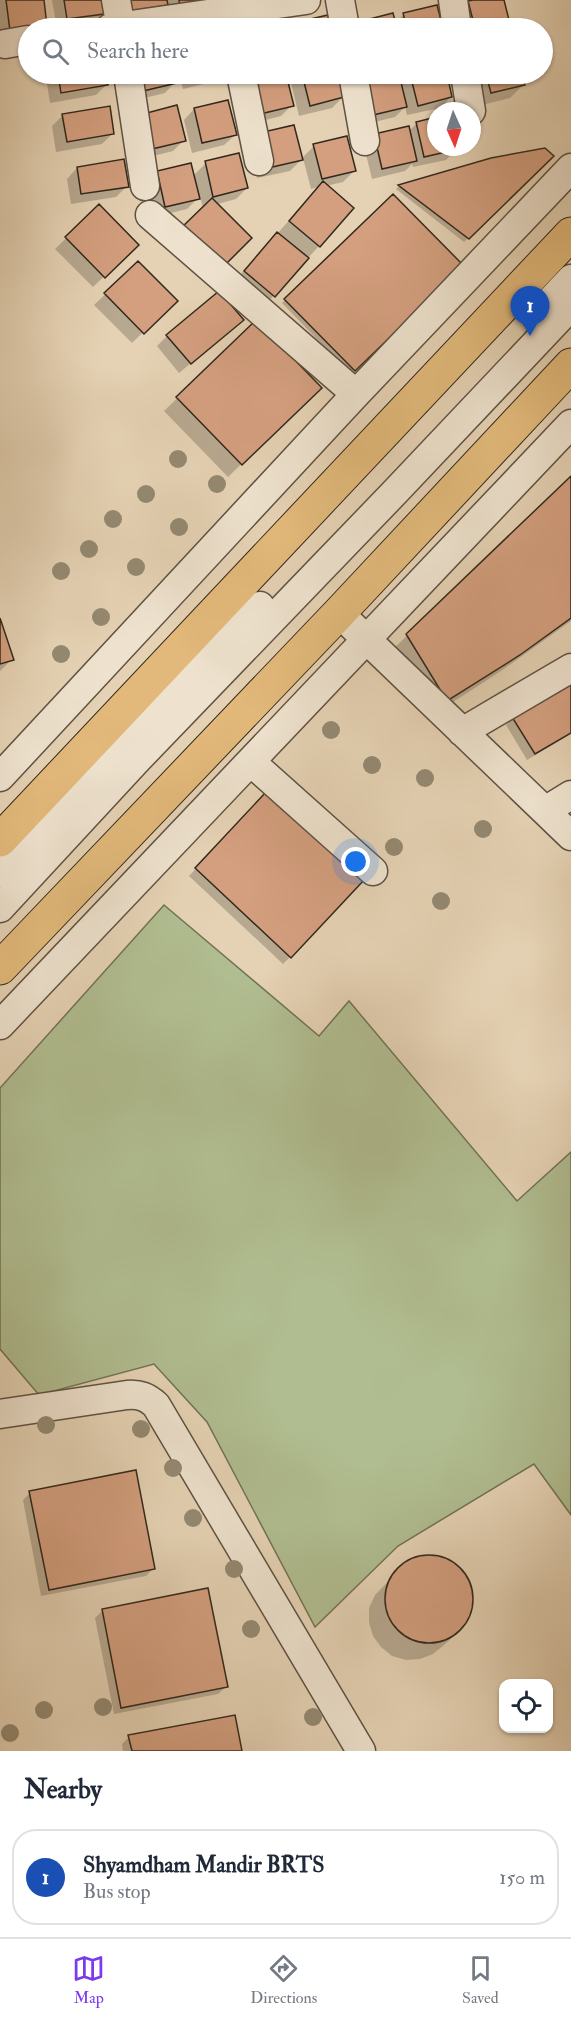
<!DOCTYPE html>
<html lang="en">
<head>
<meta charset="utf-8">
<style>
	body { margin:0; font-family:"IM FELL Double Pica",serif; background:#f2f2f3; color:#1f2937 }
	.controls { position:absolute; right:18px; bottom:18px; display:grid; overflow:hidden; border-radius:12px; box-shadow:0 2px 4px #0004 }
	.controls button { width:54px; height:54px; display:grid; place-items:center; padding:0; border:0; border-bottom:2px solid #e0e1e3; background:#fff; color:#1f2937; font:30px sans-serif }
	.compass { position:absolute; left:427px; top:102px; width:54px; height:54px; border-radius:50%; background:#fff; box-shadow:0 2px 4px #0004; rotate:177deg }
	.you { position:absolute; left:356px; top:862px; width:21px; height:21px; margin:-15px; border:4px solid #fff; border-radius:50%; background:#1a73e8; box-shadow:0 0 0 9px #1a73e833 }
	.badge { display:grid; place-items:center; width:39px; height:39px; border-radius:50%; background:#7c3aed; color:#fff; font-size:20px; font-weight:700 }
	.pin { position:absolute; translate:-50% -50px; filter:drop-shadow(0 2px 3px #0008) }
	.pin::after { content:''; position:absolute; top:32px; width:21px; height:18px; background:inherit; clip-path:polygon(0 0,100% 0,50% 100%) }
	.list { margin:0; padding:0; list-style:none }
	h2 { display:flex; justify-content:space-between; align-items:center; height:78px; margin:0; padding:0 24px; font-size:26px }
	h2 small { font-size:20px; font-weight:400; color:#747a83 }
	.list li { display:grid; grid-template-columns:39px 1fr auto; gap:18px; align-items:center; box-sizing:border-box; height:96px; margin:0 12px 12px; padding:0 12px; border:2px solid #e0e1e3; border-radius:24px }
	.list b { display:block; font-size:22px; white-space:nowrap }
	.list p { margin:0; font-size:20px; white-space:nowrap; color:#747a83 }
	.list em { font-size:20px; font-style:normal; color:#747a83 }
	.icon { flex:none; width:33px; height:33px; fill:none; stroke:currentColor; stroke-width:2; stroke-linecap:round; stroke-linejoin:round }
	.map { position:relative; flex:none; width:571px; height:1751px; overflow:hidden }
	.search { position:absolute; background:#fff; box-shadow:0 2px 4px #0004; left:18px; right:18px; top:18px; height:66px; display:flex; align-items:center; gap:15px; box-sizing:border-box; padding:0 21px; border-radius:33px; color:#747a83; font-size:22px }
	.sheet { height:186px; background:#fff }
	nav { display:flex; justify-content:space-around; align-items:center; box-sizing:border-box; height:84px; border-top:2px solid #e0e1e3; background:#fff; font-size:16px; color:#747a83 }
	nav a { display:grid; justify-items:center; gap:3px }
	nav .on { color:#7c3aed }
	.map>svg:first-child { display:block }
	.green { fill:#b0bd90; stroke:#717256; stroke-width:1.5 }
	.shadow { fill:#0003 }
	.building { fill:#d49f7f; stroke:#32281d; stroke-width:1.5 }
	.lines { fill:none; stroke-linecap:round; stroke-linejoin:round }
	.minor-casing { stroke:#5f5243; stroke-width:31 }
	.major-casing { stroke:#32281d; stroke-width:35 }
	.minor { stroke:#eee2ce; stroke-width:28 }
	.major { stroke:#e2b97a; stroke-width:33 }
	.tree { fill:#948971 }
</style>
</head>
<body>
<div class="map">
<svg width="571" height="1751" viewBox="0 0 571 1751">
	<rect width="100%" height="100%" fill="#e5d2b4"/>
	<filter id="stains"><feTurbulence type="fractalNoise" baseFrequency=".00333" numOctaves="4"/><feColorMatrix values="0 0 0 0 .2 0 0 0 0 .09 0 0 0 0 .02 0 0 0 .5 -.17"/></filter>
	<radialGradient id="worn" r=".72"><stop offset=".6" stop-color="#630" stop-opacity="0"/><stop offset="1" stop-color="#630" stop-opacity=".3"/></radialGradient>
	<path class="green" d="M 164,905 L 319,1036 L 349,1001 L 517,1201 L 571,1152 L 571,1515 L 534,1464 L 398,1546 L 315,1627 L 207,1422 L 154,1364 L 39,1395 L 0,1349 L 0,1088 Z"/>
	<path class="shadow" d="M 0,0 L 42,0 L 46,26 L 43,28 L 28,28 L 0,41 Z
		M 52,0 L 100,0 L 102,14 L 92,24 L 57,28 Z
		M 117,0 L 215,0 L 169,18 L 167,3 L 155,16 Z
		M 479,0 L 503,0 L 509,28 L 458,28 L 455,16 L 469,3 Z
		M 436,6 L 442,28 L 353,28 L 359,23 L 394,24 L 404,14 Z
		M 327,17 L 330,28 L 290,28 L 294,25 Z
		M 50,74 L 105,74 L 106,85 L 96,95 L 50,103 L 46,78 Z
		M 125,74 L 173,74 L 175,82 L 165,93 L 132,101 Z
		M 179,74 L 223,74 L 216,81 L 183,89 Z
		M 279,74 L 285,74 L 292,105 L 281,116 L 249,124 L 251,80 Z
		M 300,74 L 337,74 L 343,97 L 332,108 L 299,116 L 291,83 Z
		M 398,74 L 400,82 L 408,74 L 445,74 L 451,97 L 440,108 L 407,115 L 405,107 L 395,117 L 362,125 L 365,81 Z
		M 470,74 L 521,74 L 524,84 L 510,98 L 478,106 Z
		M 176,107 L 184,140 L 173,151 L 141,159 Z
		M 194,109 L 235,135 L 224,145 L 192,153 L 184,120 Z
		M 63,115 L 113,133 L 102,144 L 56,152 L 52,126 Z
		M 436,119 L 436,147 L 457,147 L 457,149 L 446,160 L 413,167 L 412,164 L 405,171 L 372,179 L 364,146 L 409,131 L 416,124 Z
		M 249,146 L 301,159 L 314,146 L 354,171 L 343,182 L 326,186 L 319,246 L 263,307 L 234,282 L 319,187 L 311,189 L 303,158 L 290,171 L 257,178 Z
		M 491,159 L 549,160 L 464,242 L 396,189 L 399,186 Z
		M 206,163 L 247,188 L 236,199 L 203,208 L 200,196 L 187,209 L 155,217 L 147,183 L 157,173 L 193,176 Z
		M 77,168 L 127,186 L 116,197 L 71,204 L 67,179 Z
		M 393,196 L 462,266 L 350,373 L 282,303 Z
		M 99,206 L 137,245 L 93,287 L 55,249 Z
		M 138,263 L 175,301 L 132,343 L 94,305 Z
		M 256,322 L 306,401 L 228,477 L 164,411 Z
		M 231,330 L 179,373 L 157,346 L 167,336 Z
		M 571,478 L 571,621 L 501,671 L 430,717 L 390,652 Z
		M 0,623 L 12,659 L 0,671 Z
		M 571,683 L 571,734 L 527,760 L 506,725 L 513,718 Z
		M 260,800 L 290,957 L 283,964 L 189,876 Z
		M 30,1493 L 154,1568 L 146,1576 L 41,1596 L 23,1500 Z
		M 428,1557 L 442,1558 L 455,1565 L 465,1575 L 470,1588 L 472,1602 L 469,1615 L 462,1628 L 444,1645 L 433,1654 L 420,1659 L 406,1660 L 392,1656 L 381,1647 L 373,1636 L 369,1622 L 369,1608 L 375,1595 L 402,1567 L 414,1560 Z
		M 207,1590 L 226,1687 L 218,1694 L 114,1714 L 95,1618 L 102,1611 Z
		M 129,1737 L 240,1751 L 123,1751 L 122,1744 Z"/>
	<path class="building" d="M 6,0 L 44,0 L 47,26 L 10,31 Z
		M 64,0 L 102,0 L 104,14 L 67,19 Z
		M 129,0 L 167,0 L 168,5 L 130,11 Z
		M 179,0 L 217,0 L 180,8 Z
		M 473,0 L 504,0 L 511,28 L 475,28 L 468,1 Z
		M 437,5 L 443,28 L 407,28 L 403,13 Z
		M 393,13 L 397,28 L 360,28 L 358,22 Z
		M 328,15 L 331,28 L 295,28 L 293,23 Z
		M 58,74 L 106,74 L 108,85 L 61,93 Z
		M 138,74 L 175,74 L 177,83 L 143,91 Z
		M 192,74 L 216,74 L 194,79 Z
		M 273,74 L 286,74 L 294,106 L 260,114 L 251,79 Z
		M 302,74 L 339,74 L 344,97 L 310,106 Z
		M 389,74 L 399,74 L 407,107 L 373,115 L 364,80 Z
		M 410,74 L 447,74 L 452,97 L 418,106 Z
		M 486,74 L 523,74 L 525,85 L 491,93 Z
		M 228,100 L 237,135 L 202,143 L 194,108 Z
		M 177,105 L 186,141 L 152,149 L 143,114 Z
		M 110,106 L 114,134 L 67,142 L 62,114 Z
		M 436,117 L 436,147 L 458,147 L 459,149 L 424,157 L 416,122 Z
		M 294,125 L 303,160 L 268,168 L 259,133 Z
		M 409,126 L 417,161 L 382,169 L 374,134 Z
		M 347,136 L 356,171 L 322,179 L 313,144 Z
		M 545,148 L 554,156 L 469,239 L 398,185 L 491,158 Z
		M 239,153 L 248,188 L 213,197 L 205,161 Z
		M 124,159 L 129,187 L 81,194 L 77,167 Z
		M 191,163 L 200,199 L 165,207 L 157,171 Z
		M 323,181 L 354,208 L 320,247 L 289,221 Z
		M 393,194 L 464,266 L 355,371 L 284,299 Z
		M 212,198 L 252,238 L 219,271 L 179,230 Z
		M 99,204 L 139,245 L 105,278 L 65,237 Z
		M 277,232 L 309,258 L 275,297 L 244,271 Z
		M 138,261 L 178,301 L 144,334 L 104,293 Z
		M 219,291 L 244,320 L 191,364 L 166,335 Z
		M 256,320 L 322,388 L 242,465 L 176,397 Z
		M 571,476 L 571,618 L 520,655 L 447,701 L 406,634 Z
		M 0,618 L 14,660 L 0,664 Z
		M 571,682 L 571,733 L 535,754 L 512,717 Z
		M 267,791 L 364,880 L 291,958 L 195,868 Z
		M 136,1470 L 155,1569 L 49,1590 L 29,1491 Z
		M385 1599a44 44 0 1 1 88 0a44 44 0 1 1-88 0Z
		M 208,1588 L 228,1687 L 121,1708 L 102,1609 Z
		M 235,1715 L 242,1751 L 132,1751 L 128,1735 Z"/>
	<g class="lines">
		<g class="minor-casing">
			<path id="minor" d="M 116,0 L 121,28
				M 340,0 L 345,28
				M 453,0 L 457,28
				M 110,28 L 306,0
				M 5,44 L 28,40
				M 128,74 L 145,186
				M 241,74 L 259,161
				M 353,74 L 365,141
				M 465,74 L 471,111
				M 150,215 L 356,394
				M 536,316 L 571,279
				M 339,613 L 571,836
				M 462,732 L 571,668
				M 251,762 L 373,871
				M 0,777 L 356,394 L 571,168
				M 545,811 L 571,795
				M 0,873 L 179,685 L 260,606
				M 0,908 L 137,760 L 395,492 L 571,306
				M 0,1025 L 571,424
				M 0,1414 L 127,1395 C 140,1394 147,1397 156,1405 L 361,1751"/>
		</g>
		<g class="major-casing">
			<path id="major" d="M 0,840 L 571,234
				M 0,968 L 339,613 L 571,365"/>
		</g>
		<use href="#minor" class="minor"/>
		<use href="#major" class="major"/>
	</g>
	<g class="tree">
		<circle cx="178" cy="459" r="9"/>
		<circle cx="217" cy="484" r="9"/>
		<circle cx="146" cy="494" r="9"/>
		<circle cx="113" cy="519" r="9"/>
		<circle cx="179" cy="527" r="9"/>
		<circle cx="89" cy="549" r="9"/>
		<circle cx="136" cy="567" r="9"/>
		<circle cx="61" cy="571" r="9"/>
		<circle cx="101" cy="617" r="9"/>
		<circle cx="61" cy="654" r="9"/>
		<circle cx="331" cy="730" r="9"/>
		<circle cx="372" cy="765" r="9"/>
		<circle cx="425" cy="778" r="9"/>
		<circle cx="483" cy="829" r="9"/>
		<circle cx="394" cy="847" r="9"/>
		<circle cx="441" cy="901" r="9"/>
		<circle cx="46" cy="1425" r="9"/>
		<circle cx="141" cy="1429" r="9"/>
		<circle cx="173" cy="1468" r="9"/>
		<circle cx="193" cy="1518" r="9"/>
		<circle cx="234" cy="1569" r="9"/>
		<circle cx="251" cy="1629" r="9"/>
		<circle cx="103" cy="1707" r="9"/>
		<circle cx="44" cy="1710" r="9"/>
		<circle cx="313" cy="1717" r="9"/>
		<circle cx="10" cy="1733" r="9"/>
	</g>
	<rect width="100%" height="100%" filter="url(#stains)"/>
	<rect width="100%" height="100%" fill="url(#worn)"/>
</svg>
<div class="controls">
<button><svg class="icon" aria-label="locate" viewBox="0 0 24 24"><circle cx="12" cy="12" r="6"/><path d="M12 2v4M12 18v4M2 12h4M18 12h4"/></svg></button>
</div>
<svg class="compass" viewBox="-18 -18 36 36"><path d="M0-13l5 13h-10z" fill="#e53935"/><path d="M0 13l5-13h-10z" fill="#747a83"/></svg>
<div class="you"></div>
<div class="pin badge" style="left:530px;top:336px;background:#1a4fb4">1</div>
<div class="search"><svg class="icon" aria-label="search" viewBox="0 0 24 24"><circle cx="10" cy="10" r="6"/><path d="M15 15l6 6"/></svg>Search here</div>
</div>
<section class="sheet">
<h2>Nearby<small></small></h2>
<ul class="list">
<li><span class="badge" style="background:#1a4fb4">1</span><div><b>Shyamdham Mandir BRTS</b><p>Bus stop</p></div><em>150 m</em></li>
</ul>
</section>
<nav>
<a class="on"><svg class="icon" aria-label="map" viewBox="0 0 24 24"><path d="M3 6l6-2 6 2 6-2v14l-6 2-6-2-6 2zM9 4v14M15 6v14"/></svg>Map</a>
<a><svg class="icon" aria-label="directions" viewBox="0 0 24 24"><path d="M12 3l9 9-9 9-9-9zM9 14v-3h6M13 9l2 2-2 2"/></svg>Directions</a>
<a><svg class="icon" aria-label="saved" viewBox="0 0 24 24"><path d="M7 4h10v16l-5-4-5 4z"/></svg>Saved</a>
</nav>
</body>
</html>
